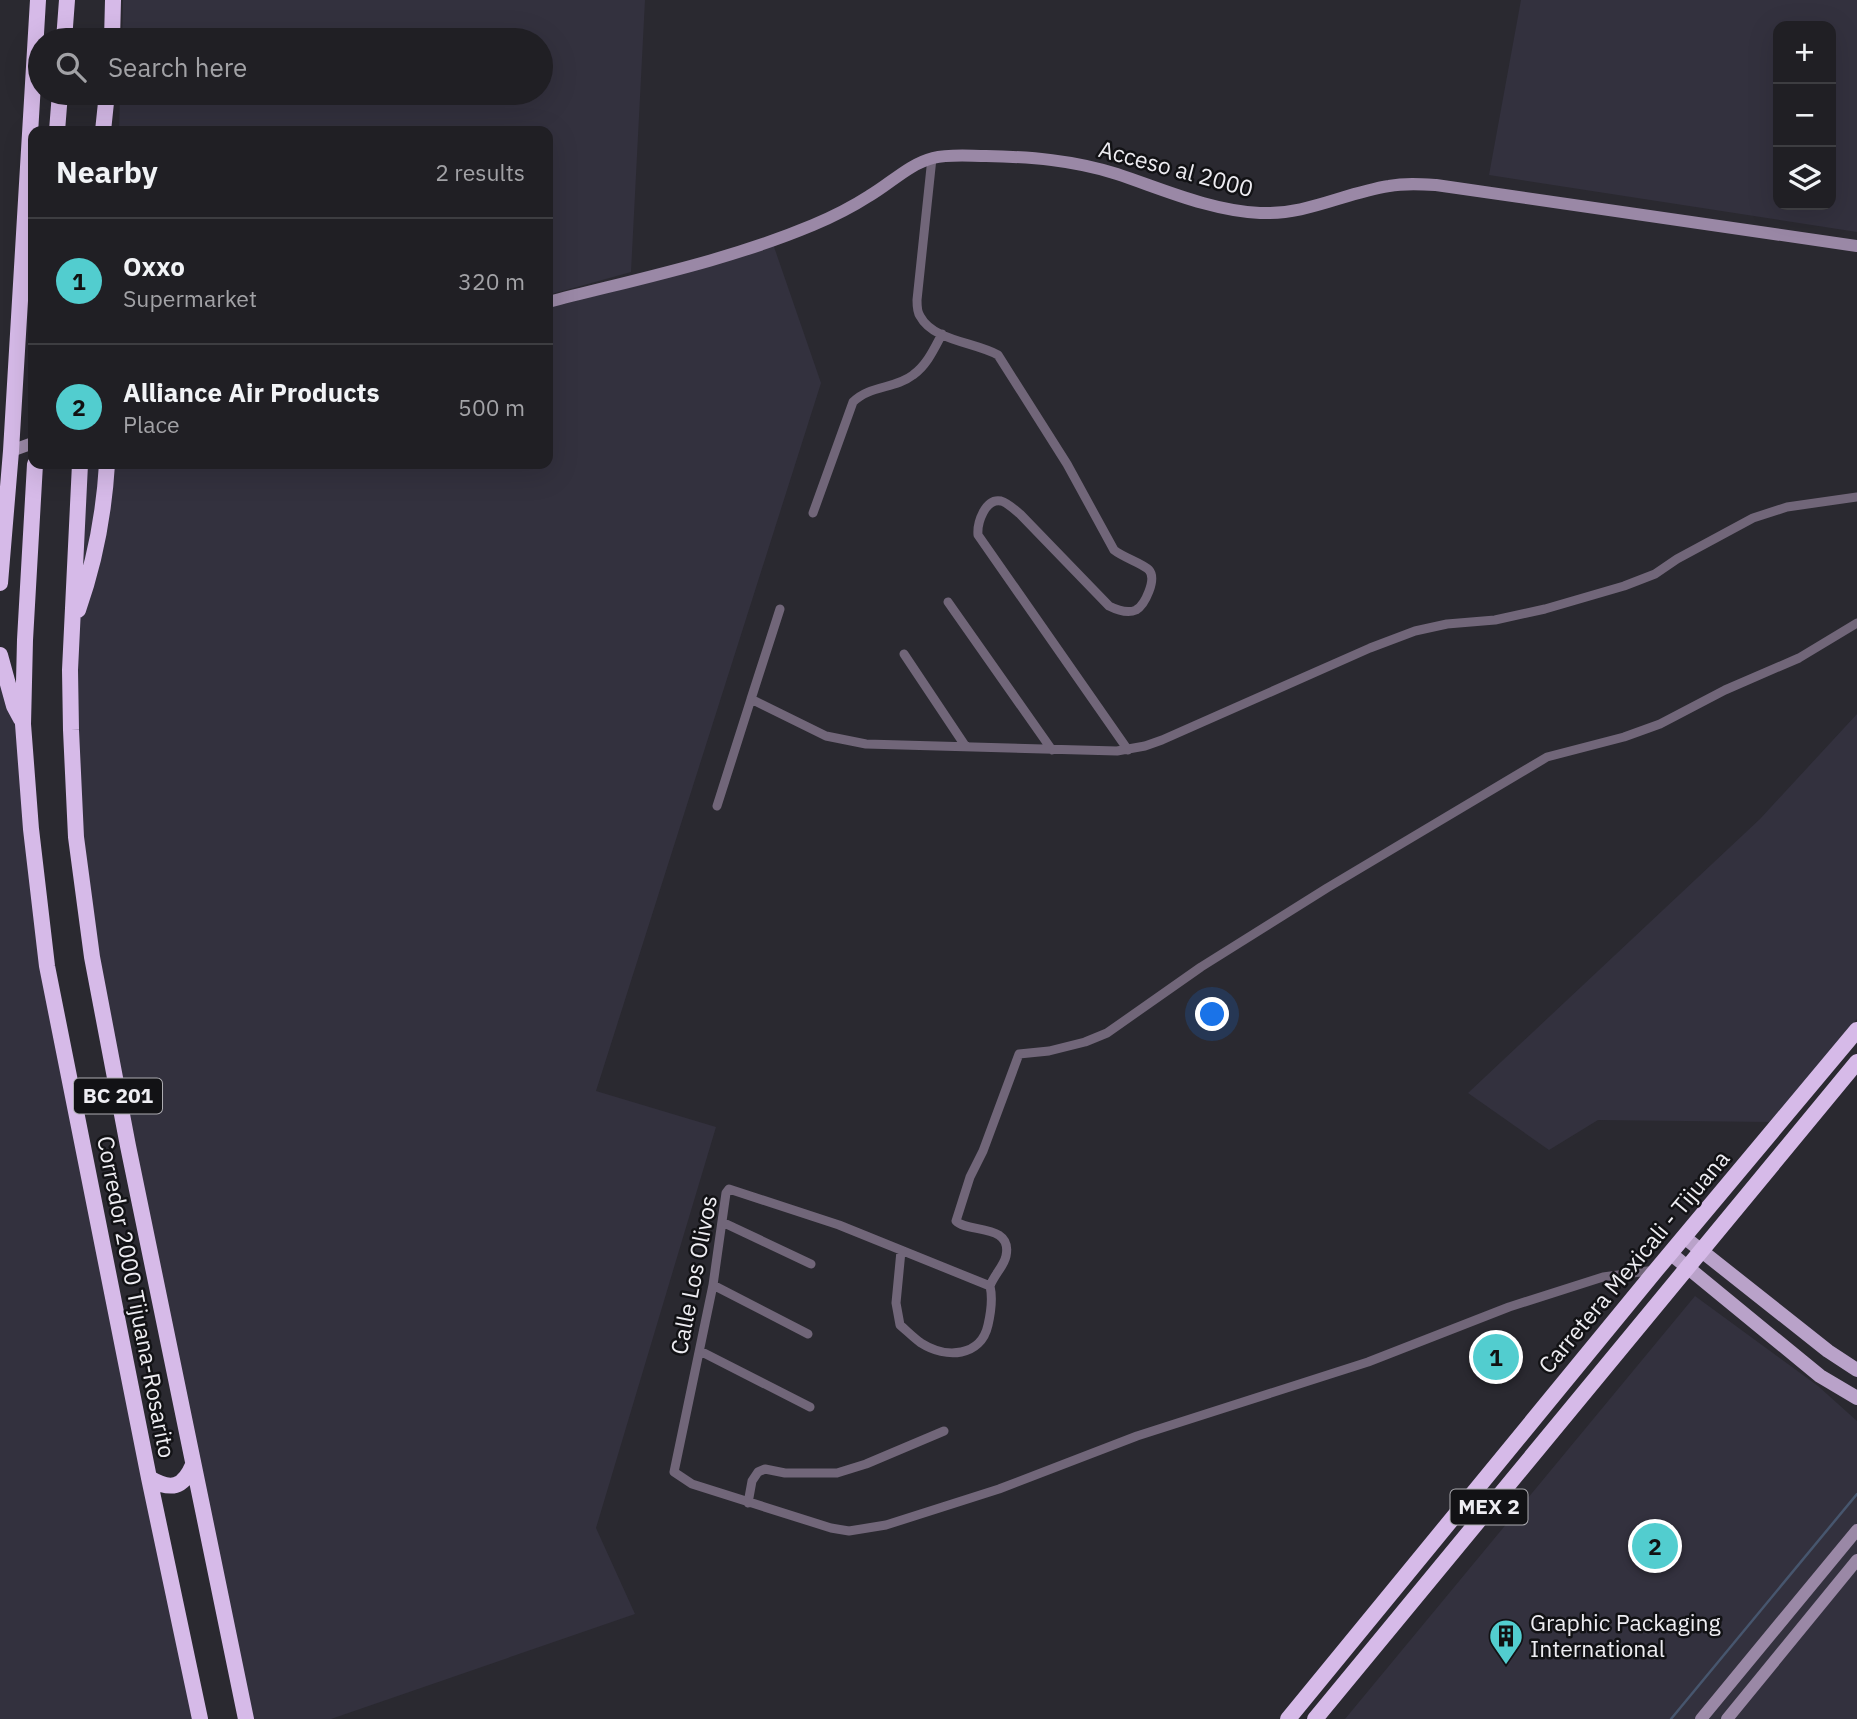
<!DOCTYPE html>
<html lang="en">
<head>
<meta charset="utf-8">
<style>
	body { margin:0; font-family:"IBM Plex Sans",sans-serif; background:#28272c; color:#f1f3f6 }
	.controls { position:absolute; right:21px; top:21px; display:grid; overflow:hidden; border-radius:14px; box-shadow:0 7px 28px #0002 }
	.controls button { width:63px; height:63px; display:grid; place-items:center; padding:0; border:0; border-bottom:2px solid #3d3d41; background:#201f24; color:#f1f3f6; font:35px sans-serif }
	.you { position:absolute; left:1213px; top:1015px; width:24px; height:24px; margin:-18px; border:5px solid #fff; border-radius:50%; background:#1a73e8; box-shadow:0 0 0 10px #1a73e833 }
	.badge { display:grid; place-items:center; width:46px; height:46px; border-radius:50%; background:#52cdcf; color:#111; font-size:23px; font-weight:700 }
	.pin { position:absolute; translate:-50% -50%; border:4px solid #fff; box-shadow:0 2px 7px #0006 }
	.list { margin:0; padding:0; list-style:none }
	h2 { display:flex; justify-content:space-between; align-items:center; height:91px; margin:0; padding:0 28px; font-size:30px }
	h2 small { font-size:23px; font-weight:400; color:#a2a2a6 }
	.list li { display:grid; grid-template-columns:46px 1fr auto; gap:21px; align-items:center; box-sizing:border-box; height:126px; padding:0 28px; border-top:2px solid #3d3d41 }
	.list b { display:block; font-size:26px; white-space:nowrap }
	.list p { margin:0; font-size:23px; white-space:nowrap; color:#a2a2a6 }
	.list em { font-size:23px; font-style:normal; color:#a2a2a6 }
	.icon { flex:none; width:38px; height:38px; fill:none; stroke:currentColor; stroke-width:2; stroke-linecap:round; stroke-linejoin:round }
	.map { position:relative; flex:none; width:1857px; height:1719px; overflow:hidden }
	.search { position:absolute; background:#201f24; box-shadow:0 7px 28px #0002; left:28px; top:28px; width:525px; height:77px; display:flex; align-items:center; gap:18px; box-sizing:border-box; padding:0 24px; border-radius:38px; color:#a2a2a6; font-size:26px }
	.panel { position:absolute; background:#201f24; box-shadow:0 7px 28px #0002; left:28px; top:126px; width:525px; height:343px; border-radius:14px }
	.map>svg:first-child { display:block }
	.built { fill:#33313e; fill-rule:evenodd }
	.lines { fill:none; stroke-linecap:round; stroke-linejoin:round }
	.stream { stroke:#47566e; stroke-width:2.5 }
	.street { stroke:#716679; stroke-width:9 }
	.secondary { stroke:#9a88a6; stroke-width:12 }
	.primary { stroke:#b9a2c9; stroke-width:14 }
	.highway { stroke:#d6bae8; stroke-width:16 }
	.labels { text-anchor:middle; stroke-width:5; stroke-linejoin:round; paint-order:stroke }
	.shield { fill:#121215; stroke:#acabb0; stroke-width:2 }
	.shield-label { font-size:21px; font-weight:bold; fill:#eeedf2 }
	.street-label { font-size:23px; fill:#eeedf2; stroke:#121215 }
	.poi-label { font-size:23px; fill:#eeedf2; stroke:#121215; text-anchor:start }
</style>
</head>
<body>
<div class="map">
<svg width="1857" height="1719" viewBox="0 0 1857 1719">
	<rect width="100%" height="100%" fill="#2a2930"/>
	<path class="built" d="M 123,0 L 645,0 L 631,272 L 548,295 L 548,131 L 119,131 L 120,93 L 541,93 L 541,40 L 122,40 Z
		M 1521,0 L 1857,0 L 1857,232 L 1489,175 ZM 1831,26 L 1831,205 L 1778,205 L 1778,26 Z
		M 772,241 L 821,383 L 596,1091 L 716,1127 L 596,1528 L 635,1614 L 331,1719 L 246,1719 L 92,957 L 70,670 L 80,464 L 548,464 L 548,303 Z
		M 0,668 L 23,724 L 47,966 L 204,1719 L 0,1719 Z
		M 1857,714 L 1857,1019 L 1771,1122 L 1598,1120 L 1549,1150 L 1468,1093 L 1760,819 Z
		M 1695,1296 L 1818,1386 L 1857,1421 L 1857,1719 L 1345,1719 Z"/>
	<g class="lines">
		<path class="stream" d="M 1671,1719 L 1857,1494"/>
		<path class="street" d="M 932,158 L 917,300 C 917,305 917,312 920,316 C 933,341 975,342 998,355 L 1067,464 L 1114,550 C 1124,558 1142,563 1149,570 C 1157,579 1145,605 1136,610 C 1127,614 1117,610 1109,606 L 1020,514 C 1015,510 1008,503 1001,501 C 985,498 977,523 978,535 L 1128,750
			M 813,513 L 853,402 C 870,385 895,389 913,375 C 927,365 934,349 942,334
			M 948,602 L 1052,750
			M 780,609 L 751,699 L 826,736 L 866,744 L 1117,751 L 1145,746 L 1162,740 L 1370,648 L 1415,631 L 1447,624 L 1495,620 L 1545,609 L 1624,586 L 1655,574 L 1677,559 L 1753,518 L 1787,507 L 1857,497
			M 904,654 L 966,747
			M 717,806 L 751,699
			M 722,1222 L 811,1264
			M 901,1251 L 896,1303 L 900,1325 C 907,1331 914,1338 921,1343 C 946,1359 981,1357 988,1325 C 991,1312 993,1299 990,1286
			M 713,1285 L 808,1334
			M 990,1286 L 839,1225 L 729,1189 L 726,1193 L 713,1285 L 674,1472 L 692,1484 L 831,1528 L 849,1531 L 886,1525 L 999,1489 L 1137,1436 L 1368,1362 L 1509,1307 L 1603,1277 L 1655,1270
			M 990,1286 C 994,1275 1004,1266 1006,1256 C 1013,1223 967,1233 956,1221 L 970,1177 L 983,1151 L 1019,1054 L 1049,1051 L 1085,1042 L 1107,1033 L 1201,967 L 1327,888 L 1547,757 L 1624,737 L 1660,724 L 1725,690 L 1799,658 L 1857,623
			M 700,1351 L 810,1407
			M 748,1503 L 752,1481 L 758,1472 L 765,1469 L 785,1473 L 837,1473 L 866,1464 L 944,1431"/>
		<path class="secondary" d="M 548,302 C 637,279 727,261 813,225 C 832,217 852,207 869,196 C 890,184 909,164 933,158 C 949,154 969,156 986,156 C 1031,157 1073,160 1117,174 C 1162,189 1211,211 1260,213 C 1307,215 1344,193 1389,186 C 1405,183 1420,184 1436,185 L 1857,246
			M 11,451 L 33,443
			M 1701,1719 L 1857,1530
			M 1727,1719 L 1857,1560"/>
		<path class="primary" d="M 1684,1237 L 1828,1351 L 1857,1370
			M 1670,1253 L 1820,1376 L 1857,1398"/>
		<path class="highway" d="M 64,40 L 67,0
			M 112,40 L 113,0
			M 57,131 L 60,93
			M 103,131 L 107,93
			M 35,464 L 25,640 L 23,724 L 31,829 L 47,966 L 149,1478 L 200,1719
			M 80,464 L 70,670 L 71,730 L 76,837 L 92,957 L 128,1146 L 246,1719
			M 0,583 L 11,451 L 38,0
			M 78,610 C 95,562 104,514 107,464
			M 0,655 L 14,706 L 21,719
			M 149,1478 C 171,1491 183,1488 193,1465
			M 1288,1719 L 1657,1269 L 1857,1030
			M 1315,1719 L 1857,1062"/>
	</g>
	<defs>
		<g id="building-pin" transform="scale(1.75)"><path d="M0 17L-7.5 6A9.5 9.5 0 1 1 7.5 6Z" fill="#52cdcf" stroke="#121215"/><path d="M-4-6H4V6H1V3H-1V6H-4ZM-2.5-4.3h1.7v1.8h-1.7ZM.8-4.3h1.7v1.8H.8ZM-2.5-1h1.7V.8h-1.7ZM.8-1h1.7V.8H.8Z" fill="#111"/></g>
	</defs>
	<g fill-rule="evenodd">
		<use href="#building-pin" x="1506" y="1636"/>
	</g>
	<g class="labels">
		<g class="shield">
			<rect x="74" y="1078.5" width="88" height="35" rx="5"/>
			<rect x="1450.5" y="1489.5" width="77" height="35" rx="5"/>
		</g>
		<g class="shield-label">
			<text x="118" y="1103">BC 201</text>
			<text x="1489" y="1514">MEX 2</text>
		</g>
		<g class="street-label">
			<text transform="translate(1176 169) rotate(15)" y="8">Acceso al 2000</text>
			<text transform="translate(1634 1262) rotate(-50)" y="8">Carretera Mexicali - Tijuana</text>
			<text transform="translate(694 1275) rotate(-79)" y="8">Calle Los Olivos</text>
			<text transform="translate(136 1297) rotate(79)" y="8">Corredor 2000 Tijuana-Rosarito</text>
		</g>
		<g class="poi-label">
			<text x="1530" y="1631">Graphic Packaging<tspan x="1530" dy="26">International</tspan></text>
		</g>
	</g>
</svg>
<div class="controls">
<button>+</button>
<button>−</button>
<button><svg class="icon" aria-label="layers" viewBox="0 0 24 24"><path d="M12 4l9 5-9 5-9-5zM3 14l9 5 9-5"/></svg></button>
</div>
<div class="you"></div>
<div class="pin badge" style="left:1496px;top:1357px">1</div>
<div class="pin badge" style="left:1655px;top:1546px">2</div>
<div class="search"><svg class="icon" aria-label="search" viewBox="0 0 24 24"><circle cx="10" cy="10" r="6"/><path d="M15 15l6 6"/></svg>Search here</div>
<section class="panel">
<h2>Nearby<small>2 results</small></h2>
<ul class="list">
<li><span class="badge">1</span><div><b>Oxxo</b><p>Supermarket</p></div><em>320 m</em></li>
<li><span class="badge">2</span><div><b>Alliance Air Products</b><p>Place</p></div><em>500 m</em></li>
</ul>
</section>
</div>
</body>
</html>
